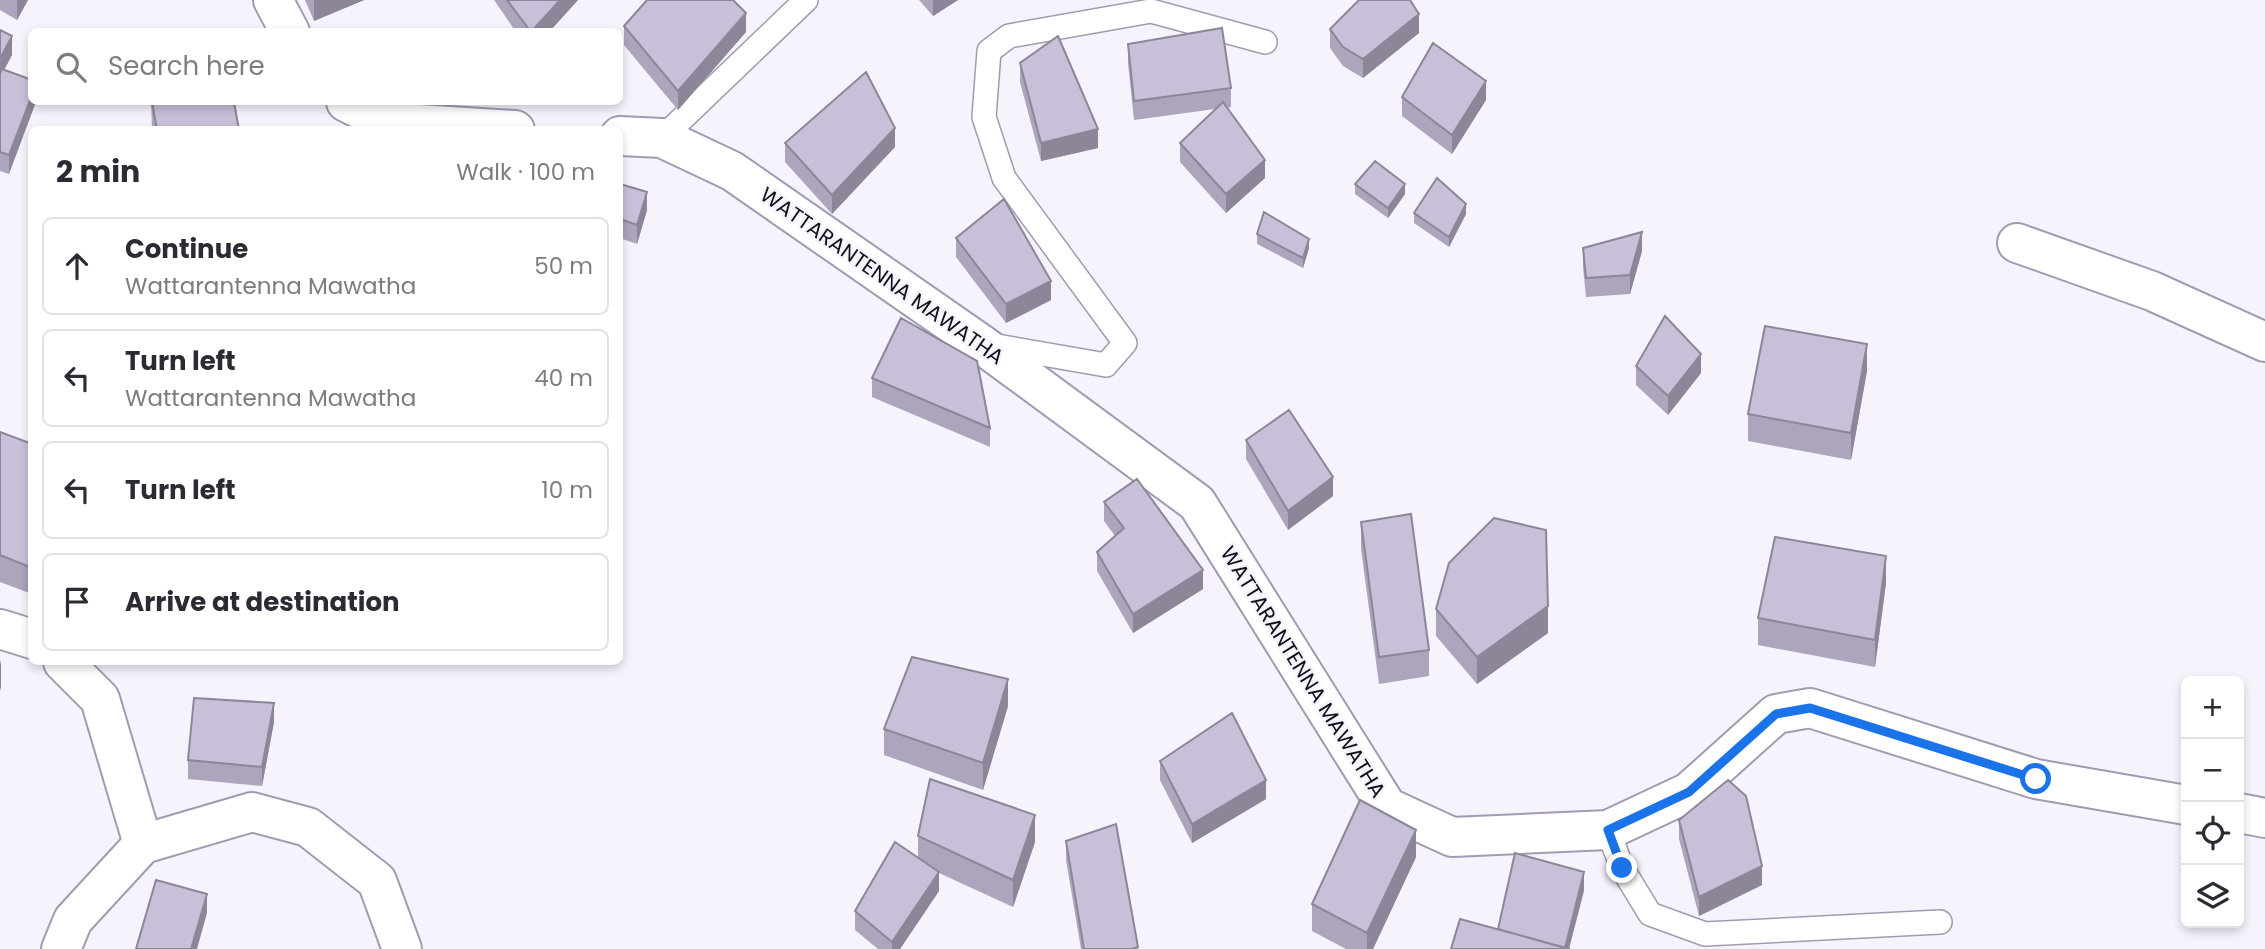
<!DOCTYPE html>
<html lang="en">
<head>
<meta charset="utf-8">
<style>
	body { margin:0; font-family:Poppins,sans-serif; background:#f7f7f7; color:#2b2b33 }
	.controls { position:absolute; right:21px; bottom:21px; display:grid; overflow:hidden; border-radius:10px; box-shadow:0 4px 10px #0003 }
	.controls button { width:63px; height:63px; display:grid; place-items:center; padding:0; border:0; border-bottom:2px solid #e1e1e2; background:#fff; color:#2b2b33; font:35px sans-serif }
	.stop { position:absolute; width:21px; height:21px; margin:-16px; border:5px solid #1a73e8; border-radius:50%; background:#fff }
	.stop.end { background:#1a73e8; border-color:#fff; box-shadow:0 2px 7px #0008 }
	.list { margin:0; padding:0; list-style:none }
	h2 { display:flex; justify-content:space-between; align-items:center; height:91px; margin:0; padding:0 28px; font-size:30px }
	h2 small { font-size:23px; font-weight:400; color:#7c7c81 }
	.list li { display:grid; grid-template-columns:46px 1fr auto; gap:21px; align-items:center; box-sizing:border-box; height:98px; margin:0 14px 14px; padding:0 14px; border:2px solid #e1e1e2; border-radius:10px }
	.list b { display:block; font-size:26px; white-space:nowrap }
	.list p { margin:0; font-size:23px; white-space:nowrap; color:#7c7c81 }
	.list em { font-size:23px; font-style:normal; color:#7c7c81 }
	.icon { flex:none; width:38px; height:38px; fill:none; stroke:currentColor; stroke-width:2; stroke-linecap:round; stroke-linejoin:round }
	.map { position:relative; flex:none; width:2265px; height:949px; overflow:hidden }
	.search { position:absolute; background:#fff; box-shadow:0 4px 10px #0003; left:28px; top:28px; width:595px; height:77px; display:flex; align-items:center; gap:18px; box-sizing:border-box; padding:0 24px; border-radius:10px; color:#7c7c81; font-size:26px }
	.panel { position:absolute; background:#fff; box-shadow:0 4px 10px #0003; left:28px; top:126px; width:595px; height:539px; border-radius:10px }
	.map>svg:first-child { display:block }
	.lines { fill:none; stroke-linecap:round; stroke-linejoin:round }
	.service-casing { stroke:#a29ab2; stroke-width:26 }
	.minor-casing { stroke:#a29ab2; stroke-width:42 }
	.tertiary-casing { stroke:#a29ab2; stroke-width:42 }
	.service { stroke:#fff; stroke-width:23 }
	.minor { stroke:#fff; stroke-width:38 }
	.tertiary { stroke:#fff; stroke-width:38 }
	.wall { fill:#aca5bb }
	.shaded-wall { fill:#8c8698 }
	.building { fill:#c8c0d9; stroke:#8c8698; stroke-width:2 }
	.route { stroke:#1a73e8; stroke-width:9 }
	.labels { text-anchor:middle; stroke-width:5; stroke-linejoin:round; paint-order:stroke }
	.street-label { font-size:21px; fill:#110e17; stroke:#f6f3fd }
</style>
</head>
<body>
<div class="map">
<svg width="2265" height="949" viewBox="0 0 2265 949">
	<rect width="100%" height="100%" fill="#f6f3fd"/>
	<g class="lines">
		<g class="service-casing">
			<path id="service" d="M 662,138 L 806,0
				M 991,345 L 1106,365 L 1125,343 L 1004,178 L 984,117 L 989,51 L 1009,36 L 1151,11 L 1265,42
				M 1608,830 L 1622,868 L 1650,914 L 1705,934 L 1940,922"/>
		</g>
		<g class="minor-casing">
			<path id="minor" d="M 273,0 L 290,32
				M 346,102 L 386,122 L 515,130
				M 620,136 L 662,138 L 732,171 L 981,344 L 1197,503 L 1387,807 L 1452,837 L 1608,830 L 1689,792 L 1776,714 L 1810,708 L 2036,779 L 2186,805
				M 2017,243 L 2152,291 L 2265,342
				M 0,629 L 32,639
				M 63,662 L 100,699 L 143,844
				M 2239,813 L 2265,818"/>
		</g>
		<g class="tertiary-casing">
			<path id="tertiary" d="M 61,949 L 73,920 L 143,844 L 252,812 L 308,827 L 377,881 L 402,949"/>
		</g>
		<use href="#service" class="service"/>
		<use href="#minor" class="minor"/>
		<use href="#tertiary" class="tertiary"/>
	</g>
	<path class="wall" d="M 0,0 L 28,0 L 17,20 L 0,10 Z
		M 305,0 L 364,0 L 314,21 Z
		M 494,0 L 578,0 L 549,32 L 516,32 Z
		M 919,0 L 958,0 L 933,16 Z
		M 624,26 L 746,32 L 678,110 L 624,45 Z
		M 1330,29 L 1419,33 L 1363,78 L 1343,66 L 1330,48 Z
		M 0,30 L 12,55 L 4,70 L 32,80 L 9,174 L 0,171 Z
		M 1128,44 L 1231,88 L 1231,107 L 1227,108 L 1265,178 L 1226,213 L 1180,162 L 1180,143 L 1215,109 L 1134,120 L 1128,63 Z
		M 1020,63 L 1098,148 L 1041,161 L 1020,82 Z
		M 1402,97 L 1486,100 L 1452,154 L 1402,116 Z
		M 151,102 L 234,102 L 239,130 L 152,130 Z
		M 785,143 L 895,147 L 832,214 L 785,162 Z
		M 620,184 L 647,210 L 637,244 L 620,238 Z
		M 1355,184 L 1405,194 L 1388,218 L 1355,194 Z
		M 1414,213 L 1466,214 L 1449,247 L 1414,223 Z
		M 1257,234 L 1309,248 L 1303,268 L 1257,244 Z
		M 956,238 L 1051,300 L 1006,323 L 956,257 Z
		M 1583,248 L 1642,251 L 1630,294 L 1586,297 L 1583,267 Z
		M 1636,366 L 1701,373 L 1668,415 L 1636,385 Z
		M 1867,371 L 1851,460 L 1748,441 L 1748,414 Z
		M 872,378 L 990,428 L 990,447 L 872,397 Z
		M 0,432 L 32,444 L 32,594 L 0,582 Z
		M 1246,440 L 1333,496 L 1288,530 L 1246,459 Z
		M 1104,502 L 1203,589 L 1133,633 L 1097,571 L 1097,552 L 1115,536 L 1104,521 Z
		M 1361,522 L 1429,650 L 1429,676 L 1379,684 L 1361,549 Z
		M 1886,583 L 1875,667 L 1758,645 L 1758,618 Z
		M 1436,609 L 1548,633 L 1477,684 L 1436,636 Z
		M 1008,706 L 983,790 L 884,755 L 884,729 Z
		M 274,722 L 262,786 L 188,779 L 188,760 Z
		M 1160,761 L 1266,799 L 1192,843 L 1160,780 Z
		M 1679,820 L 1762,885 L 1699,916 L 1679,839 Z
		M 918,836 L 1035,842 L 1013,907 L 939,873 L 939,891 L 900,949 L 878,949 L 855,930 L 855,911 L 918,858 Z
		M 1066,841 L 1138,949 L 1081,949 L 1066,860 Z
		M 1416,857 L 1373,949 L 1346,949 L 1312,931 L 1312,904 Z"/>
	<path class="shaded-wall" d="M 18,0 L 28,0 L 17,20 L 17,1 Z
		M 314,0 L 364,0 L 314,21 Z
		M 560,0 L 578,0 L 549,32 L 531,32 Z
		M 933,0 L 958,0 L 933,16 Z
		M 746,13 L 746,32 L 678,110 L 678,91 Z
		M 1419,14 L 1419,33 L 1363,78 L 1363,59 Z
		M 12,36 L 12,55 L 0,78 L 0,59 Z
		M 1486,81 L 1486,100 L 1452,154 L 1452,135 Z
		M 32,95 L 32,102 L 36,102 L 9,174 L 9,155 Z
		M 895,128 L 895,147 L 832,214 L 832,195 Z
		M 1098,129 L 1098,148 L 1041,161 L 1041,143 Z
		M 1265,160 L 1265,178 L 1226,213 L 1226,194 Z
		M 1405,184 L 1405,194 L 1388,218 L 1388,208 Z
		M 647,192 L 647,210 L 637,244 L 637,225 Z
		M 1466,204 L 1466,214 L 1449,247 L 1449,237 Z
		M 1642,232 L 1642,251 L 1630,294 L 1630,275 Z
		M 1309,239 L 1309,248 L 1303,268 L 1303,258 Z
		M 1051,281 L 1051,300 L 1006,323 L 1006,304 Z
		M 1867,344 L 1867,371 L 1851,460 L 1851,433 Z
		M 1701,354 L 1701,373 L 1668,415 L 1668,396 Z
		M 1333,477 L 1333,496 L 1288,530 L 1288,511 Z
		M 1886,556 L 1886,583 L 1875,667 L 1875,640 Z
		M 1203,570 L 1203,589 L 1133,633 L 1133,614 Z
		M 1548,606 L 1548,633 L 1477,684 L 1477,657 Z
		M 1,660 L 1,687 L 0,691 L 0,664 Z
		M 1008,679 L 1008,706 L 983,790 L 983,763 Z
		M 274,703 L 274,722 L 262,786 L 262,767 Z
		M 1266,780 L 1266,799 L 1192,843 L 1192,824 Z
		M 1035,815 L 1035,842 L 1013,907 L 1013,880 Z
		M 1416,830 L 1416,857 L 1373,949 L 1367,949 L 1367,933 Z
		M 1762,866 L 1762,885 L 1699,916 L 1699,897 Z
		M 939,872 L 939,891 L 900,949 L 892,949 L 892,942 Z
		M 1584,872 L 1584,891 L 1569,949 L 1565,949 Z
		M 207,894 L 207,913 L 197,949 L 191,949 Z"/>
	<path class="building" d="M 507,0 L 560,0 L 531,32 Z
		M 647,0 L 733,0 L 746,13 L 678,91 L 624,26 Z
		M 1359,0 L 1410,0 L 1419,14 L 1363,59 L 1343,47 L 1330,29 Z
		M 1222,28 L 1231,88 L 1134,101 L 1128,44 Z
		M 0,30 L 12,36 L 0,59 Z
		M 1058,36 L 1098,129 L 1041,143 L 1020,63 Z
		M 1433,43 L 1486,81 L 1452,135 L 1402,97 Z
		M 2,69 L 32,80 L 32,95 L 9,155 L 0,152 L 0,74 Z
		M 866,72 L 895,128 L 832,195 L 785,143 Z
		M 152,102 L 234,102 L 239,130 L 157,130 Z
		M 1223,102 L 1265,160 L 1226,194 L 1180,143 Z
		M 1375,161 L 1405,184 L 1388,208 L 1355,184 Z
		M 1437,178 L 1466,204 L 1449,237 L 1414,213 Z
		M 620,184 L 647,192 L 637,225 L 620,219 Z
		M 1004,199 L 1051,281 L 1006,304 L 956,238 Z
		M 1264,212 L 1309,239 L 1303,258 L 1257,234 Z
		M 1642,232 L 1630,275 L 1586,278 L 1583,248 Z
		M 1665,316 L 1701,354 L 1668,396 L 1636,366 Z
		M 901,318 L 977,361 L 990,428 L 872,378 Z
		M 1765,326 L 1867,344 L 1851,433 L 1748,414 Z
		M 1289,410 L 1333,477 L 1288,511 L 1246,440 Z
		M 0,432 L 32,444 L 32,568 L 0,555 Z
		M 1137,479 L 1203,570 L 1133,614 L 1097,552 L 1124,528 L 1104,502 Z
		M 1411,514 L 1429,650 L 1379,657 L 1361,522 Z
		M 1494,518 L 1546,530 L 1548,606 L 1477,657 L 1436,609 L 1449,563 Z
		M 1775,537 L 1886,556 L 1875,640 L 1758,618 Z
		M 912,657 L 1008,679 L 983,763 L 884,729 Z
		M 194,698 L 274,703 L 262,767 L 188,760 Z
		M 1232,713 L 1266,780 L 1192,824 L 1160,761 Z
		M 930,779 L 1035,815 L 1013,880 L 918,836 Z
		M 1728,780 L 1746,796 L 1762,866 L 1699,897 L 1679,820 Z
		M 1360,800 L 1416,830 L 1367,933 L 1312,904 Z
		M 1116,824 L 1138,947 L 1132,949 L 1084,949 L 1066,841 Z
		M 895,842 L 939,872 L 892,942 L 855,911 Z
		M 1515,853 L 1584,872 L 1565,948 L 1498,929 Z
		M 156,880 L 207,894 L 191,949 L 136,949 Z
		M 1460,919 L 1570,949 L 1451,949 Z"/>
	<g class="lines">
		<path class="route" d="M 1622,868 L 1608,830 L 1689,792 L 1776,714 L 1810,708 L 2036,779"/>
	</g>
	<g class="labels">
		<g class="street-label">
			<text transform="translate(882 276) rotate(35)" y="7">WATTARANTENNA MAWATHA</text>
			<text transform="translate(1303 672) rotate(58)" y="7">WATTARANTENNA MAWATHA</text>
		</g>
	</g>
</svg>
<div class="controls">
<button>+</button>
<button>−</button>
<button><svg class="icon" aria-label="locate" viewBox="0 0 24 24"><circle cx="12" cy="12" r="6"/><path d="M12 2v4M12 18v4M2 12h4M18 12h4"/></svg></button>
<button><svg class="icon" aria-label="layers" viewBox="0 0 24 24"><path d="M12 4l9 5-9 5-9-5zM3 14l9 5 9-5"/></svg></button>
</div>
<div class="stop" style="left:2036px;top:779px"></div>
<div class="stop end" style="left:1622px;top:868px"></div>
<div class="search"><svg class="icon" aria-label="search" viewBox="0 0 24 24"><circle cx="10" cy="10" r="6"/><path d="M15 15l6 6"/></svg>Search here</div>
<section class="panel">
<h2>2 min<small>Walk · 100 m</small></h2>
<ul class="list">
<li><svg class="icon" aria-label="ahead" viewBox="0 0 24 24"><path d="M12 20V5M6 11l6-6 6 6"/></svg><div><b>Continue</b><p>Wattarantenna Mawatha</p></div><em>50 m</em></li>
<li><svg class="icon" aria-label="left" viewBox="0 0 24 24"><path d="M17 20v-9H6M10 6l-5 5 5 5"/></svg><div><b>Turn left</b><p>Wattarantenna Mawatha</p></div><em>40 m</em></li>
<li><svg class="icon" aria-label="left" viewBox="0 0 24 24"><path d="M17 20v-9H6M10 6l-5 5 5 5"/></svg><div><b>Turn left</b></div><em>10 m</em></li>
<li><svg class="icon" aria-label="arrive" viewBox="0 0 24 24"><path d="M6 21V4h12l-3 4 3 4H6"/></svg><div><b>Arrive at destination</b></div></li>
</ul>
</section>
</div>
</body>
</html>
